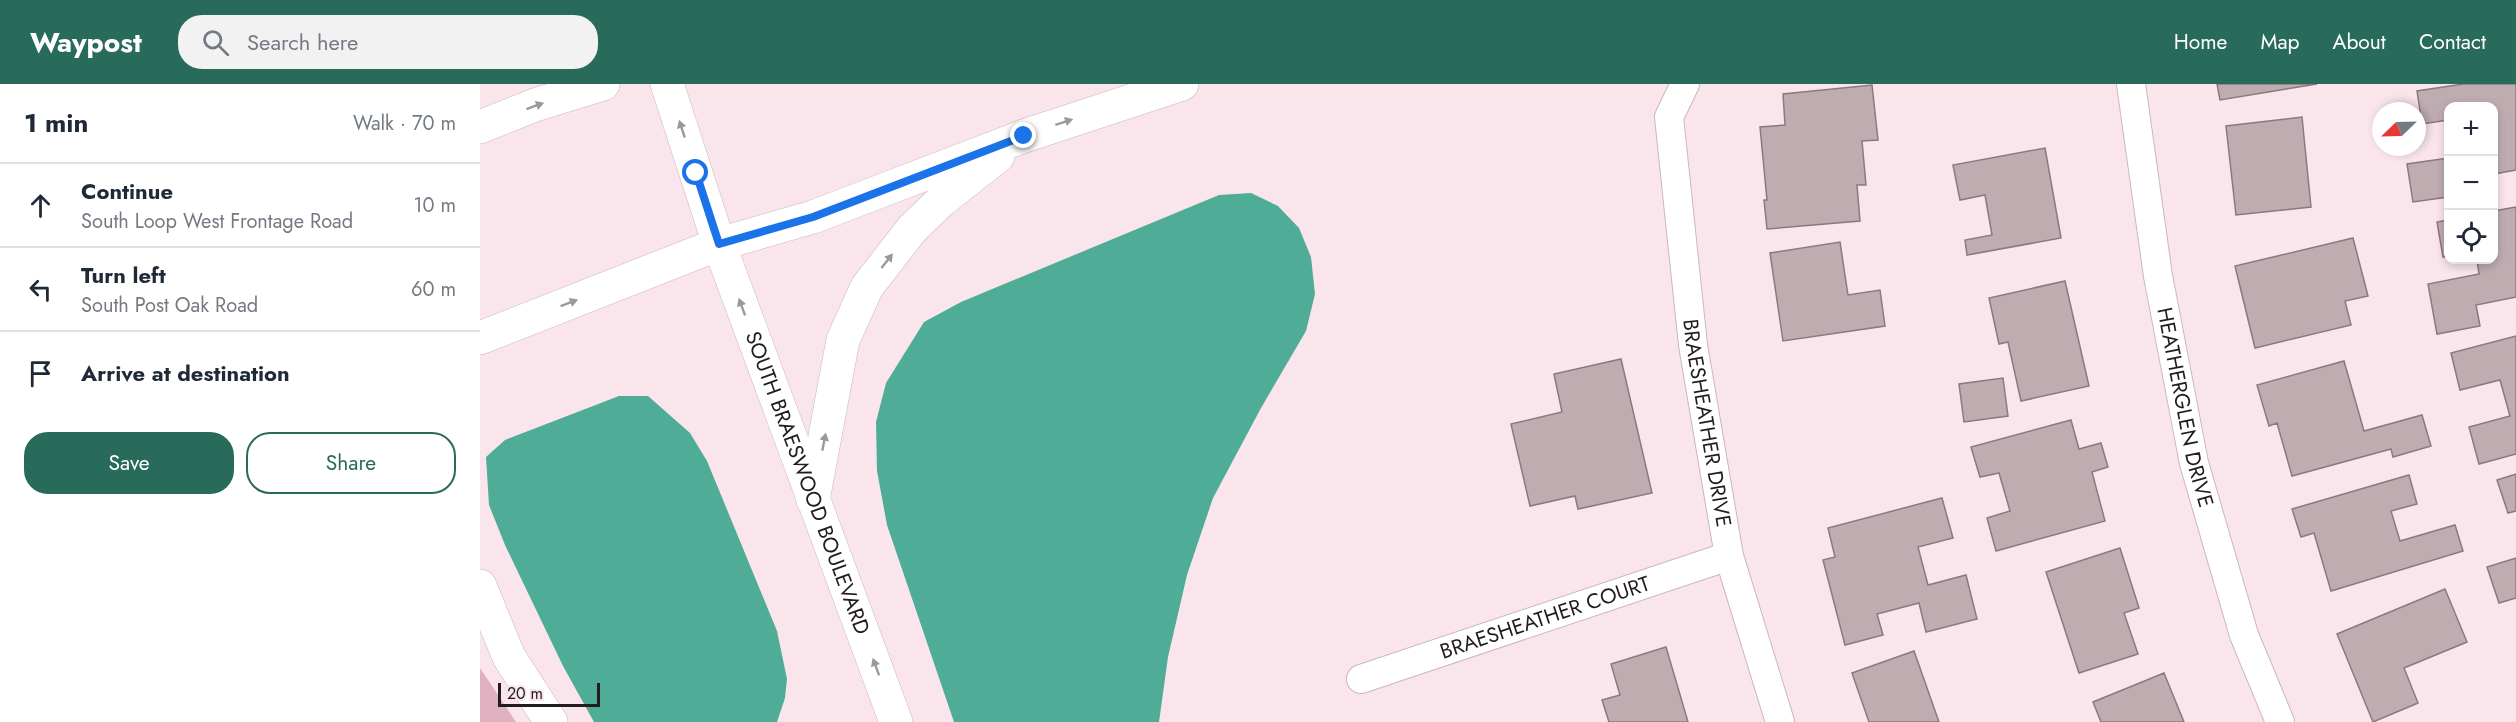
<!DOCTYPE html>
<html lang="en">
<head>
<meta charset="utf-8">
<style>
	body { margin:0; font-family:Jost,sans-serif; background:#f2f2f3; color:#1f2937 }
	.controls { position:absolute; right:18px; top:18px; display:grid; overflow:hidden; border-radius:12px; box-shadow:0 3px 9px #0003 }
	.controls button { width:54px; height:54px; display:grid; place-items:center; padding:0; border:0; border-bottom:2px solid #e0e1e3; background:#fff; color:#1f2937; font:30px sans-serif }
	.compass { position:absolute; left:1892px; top:18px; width:54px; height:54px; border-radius:50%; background:#fff; box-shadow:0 3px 9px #0003; rotate:247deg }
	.scale { position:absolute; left:18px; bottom:15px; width:102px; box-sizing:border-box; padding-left:6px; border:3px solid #221c1e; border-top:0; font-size:16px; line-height:21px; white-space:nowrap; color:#221c1e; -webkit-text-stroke:4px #f9e5eb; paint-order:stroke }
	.stop { position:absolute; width:18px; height:18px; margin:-14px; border:4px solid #1a73e8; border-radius:50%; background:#fff }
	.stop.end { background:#1a73e8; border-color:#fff; box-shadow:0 2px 6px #0008 }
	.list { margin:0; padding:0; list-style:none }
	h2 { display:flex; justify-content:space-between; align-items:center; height:78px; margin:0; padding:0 24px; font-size:26px }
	h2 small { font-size:20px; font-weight:400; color:#747a83 }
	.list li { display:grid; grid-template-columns:39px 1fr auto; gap:18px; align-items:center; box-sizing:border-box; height:84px; padding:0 24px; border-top:2px solid #e0e1e3 }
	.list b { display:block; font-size:22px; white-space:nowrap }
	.list p { margin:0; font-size:20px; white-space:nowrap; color:#747a83 }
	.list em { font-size:20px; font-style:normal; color:#747a83 }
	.actions { display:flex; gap:12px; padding:18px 24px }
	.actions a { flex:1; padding:14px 0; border:2px solid #286b5b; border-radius:24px; text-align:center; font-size:21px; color:#286b5b }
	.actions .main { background:#286b5b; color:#fff }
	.icon { flex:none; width:33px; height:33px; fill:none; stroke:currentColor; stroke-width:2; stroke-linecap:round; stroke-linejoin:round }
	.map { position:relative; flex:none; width:2036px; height:638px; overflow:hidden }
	header { display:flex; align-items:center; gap:36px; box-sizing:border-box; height:84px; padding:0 30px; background:#286b5b; color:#fff }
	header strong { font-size:28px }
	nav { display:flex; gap:33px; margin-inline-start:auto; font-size:21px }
	.search { width:420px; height:54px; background:#f2f2f3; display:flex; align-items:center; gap:15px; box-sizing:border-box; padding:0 21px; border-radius:24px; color:#747a83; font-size:22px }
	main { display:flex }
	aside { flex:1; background:#fff }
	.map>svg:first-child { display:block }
	.green { fill:#dfb0c0 }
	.water { fill:#4fac96 }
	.building { fill:#beacb1; stroke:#8a797f; stroke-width:1.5 }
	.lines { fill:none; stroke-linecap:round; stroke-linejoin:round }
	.street-casing { stroke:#cab8bd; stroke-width:30 }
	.secondary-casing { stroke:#cab8bd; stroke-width:34 }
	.highway-casing { stroke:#cab8bd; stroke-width:34 }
	.street { stroke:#fff; stroke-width:28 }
	.secondary { stroke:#fff; stroke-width:33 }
	.highway { stroke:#fff; stroke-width:33 }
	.oneway { fill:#9c999a }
	.route { stroke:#1a73e8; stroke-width:8 }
	.labels { text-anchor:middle; stroke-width:5; stroke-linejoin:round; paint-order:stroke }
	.street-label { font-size:21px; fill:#221c1e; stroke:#f9e5eb }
</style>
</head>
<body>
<header>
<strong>Waypost</strong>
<div class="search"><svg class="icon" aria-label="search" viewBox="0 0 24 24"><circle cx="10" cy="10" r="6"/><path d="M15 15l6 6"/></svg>Search here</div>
<nav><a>Home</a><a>Map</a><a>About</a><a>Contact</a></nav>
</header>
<main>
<aside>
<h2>1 min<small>Walk · 70 m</small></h2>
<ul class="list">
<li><svg class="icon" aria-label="ahead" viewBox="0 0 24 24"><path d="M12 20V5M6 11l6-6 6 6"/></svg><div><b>Continue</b><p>South Loop West Frontage Road</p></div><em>10 m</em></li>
<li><svg class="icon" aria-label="left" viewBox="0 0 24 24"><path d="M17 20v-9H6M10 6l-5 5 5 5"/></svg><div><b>Turn left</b><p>South Post Oak Road</p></div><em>60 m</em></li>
<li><svg class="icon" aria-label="arrive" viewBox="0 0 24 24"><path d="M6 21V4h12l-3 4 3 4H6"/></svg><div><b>Arrive at destination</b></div></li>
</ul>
<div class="actions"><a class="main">Save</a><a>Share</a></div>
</aside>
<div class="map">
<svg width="2036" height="638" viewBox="0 0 2036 638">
	<rect width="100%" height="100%" fill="#f9e5eb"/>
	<path class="green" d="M 0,584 L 36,638 L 0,638 Z"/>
	<path class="water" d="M 771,109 L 798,122 L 819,144 L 831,173 L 835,210 L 826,247 L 781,324 L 733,414 L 707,491 L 688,573 L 679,638 L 474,638 L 407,441 L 397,387 L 396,338 L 406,299 L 444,238 L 481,218 L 739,111 Z
		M 139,312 L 168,312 L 210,349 L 227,377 L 297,547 L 307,595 L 305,614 L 297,638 L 114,638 L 83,582 L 25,461 L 9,421 L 6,373 L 25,356 Z"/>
	<path class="building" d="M 1737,0 L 1837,0 L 1740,16 Z
		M 1983,0 L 2036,0 L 2036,86 L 2014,90 L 2014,22 L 1968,22 L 1968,36 L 1942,40 L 1937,7 Z
		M 1392,1 L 1398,56 L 1382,57 L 1386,101 L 1377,101 L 1380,137 L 1287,145 L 1284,116 L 1287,116 L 1280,43 L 1305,41 L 1303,10 Z
		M 1822,33 L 1831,123 L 1756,131 L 1746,42 Z
		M 1565,64 L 1581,154 L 1487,171 L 1485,156 L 1512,151 L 1505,111 L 1480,116 L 1473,81 Z
		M 1968,74 L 1968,113 L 1933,118 L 1927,80 Z
		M 2036,123 L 2036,213 L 1996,221 L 2000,242 L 1957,250 L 1948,200 L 1999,190 L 1997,176 L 2014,176 L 2014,127 Z
		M 1968,136 L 1968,172 L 1963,173 L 1957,138 Z
		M 1873,154 L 1888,212 L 1865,217 L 1871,241 L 1775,264 L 1755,182 Z
		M 1360,158 L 1368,211 L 1400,206 L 1405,242 L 1303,257 L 1290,169 Z
		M 1585,197 L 1609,302 L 1541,317 L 1528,258 L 1519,260 L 1509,214 Z
		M 2036,252 L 2036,370 L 1999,380 L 1989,343 L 2030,332 L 2020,296 L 1980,306 L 1971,269 Z
		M 1141,275 L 1172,409 L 1098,425 L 1095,412 L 1050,422 L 1031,340 L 1082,328 L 1074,290 Z
		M 1864,277 L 1884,347 L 1942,331 L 1951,362 L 1913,373 L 1911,365 L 1812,392 L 1797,339 L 1789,342 L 1777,301 Z
		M 1523,294 L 1528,332 L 1484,338 L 1479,300 Z
		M 1591,336 L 1599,365 L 1621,359 L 1628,383 L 1612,388 L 1625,437 L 1516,467 L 1507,434 L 1530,427 L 1519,389 L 1500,393 L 1491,363 Z
		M 2036,390 L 2036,427 L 2028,429 L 2017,396 Z
		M 1929,391 L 1937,420 L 1911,427 L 1920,457 L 1975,441 L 1983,467 L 1851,507 L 1834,449 L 1821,453 L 1812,425 Z
		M 1462,414 L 1473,454 L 1438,463 L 1448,501 L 1486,491 L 1497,535 L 1446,548 L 1439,519 L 1397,530 L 1403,551 L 1365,561 L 1343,476 L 1355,473 L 1348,444 Z
		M 1640,464 L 1659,524 L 1644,529 L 1658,570 L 1599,589 L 1566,488 Z
		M 2036,474 L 2036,514 L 2019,519 L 2007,483 Z
		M 1965,505 L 1987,558 L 1924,584 L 1938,619 L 1893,638 L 1857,550 Z
		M 1186,563 L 1208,638 L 1129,638 L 1122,616 L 1140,611 L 1131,580 Z
		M 1434,567 L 1459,638 L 1389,638 L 1372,589 Z
		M 1684,589 L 1704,638 L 1621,638 L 1613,618 Z"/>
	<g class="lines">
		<g class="street-casing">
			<g id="street">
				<path id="s1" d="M 1205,0 L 1189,33 L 1213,261 L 1249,472 L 1300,638"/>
				<path id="s2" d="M 1651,0 L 1678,192 L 1714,379 L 1764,551 L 1800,638"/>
				<path id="s3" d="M 881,595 L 1249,472"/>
			</g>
		</g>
		<g class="secondary-casing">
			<g id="secondary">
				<path id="s4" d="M 187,0 L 239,160 L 416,638"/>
				<path d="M 0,254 L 239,160 L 333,133 L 544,52 L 702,0"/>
				<path d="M 333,416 L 363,256 L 387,203 L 432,145 L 461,117 L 518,72"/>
				<path d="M 0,502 L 29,573 L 71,638"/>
			</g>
		</g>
		<g class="highway-casing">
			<path id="highway" d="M 0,43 L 55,21 L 123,0"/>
		</g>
		<use href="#street" class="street"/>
		<use href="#secondary" class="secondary"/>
		<use href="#highway" class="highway"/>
	</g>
	<defs><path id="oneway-solid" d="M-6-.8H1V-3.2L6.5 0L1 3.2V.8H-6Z" transform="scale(1.5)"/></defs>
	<g class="oneway">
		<use href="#oneway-solid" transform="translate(55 22) rotate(-20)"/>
		<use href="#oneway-solid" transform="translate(584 38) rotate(-18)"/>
		<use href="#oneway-solid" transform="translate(202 45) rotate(-108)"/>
		<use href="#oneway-solid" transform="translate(407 177) rotate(-52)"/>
		<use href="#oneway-solid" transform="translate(89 219) rotate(-21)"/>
		<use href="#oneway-solid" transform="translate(262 223) rotate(-110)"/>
		<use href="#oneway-solid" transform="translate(344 358) rotate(-79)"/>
		<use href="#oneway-solid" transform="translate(396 583) rotate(-110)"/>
	</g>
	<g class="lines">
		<path class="route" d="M 216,89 L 239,160 L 333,133 L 544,52"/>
	</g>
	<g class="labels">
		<g class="street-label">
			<text dy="7" stroke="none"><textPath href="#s2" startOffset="328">HEATHERGLEN DRIVE</textPath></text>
			<text dy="7" stroke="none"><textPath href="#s1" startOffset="345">BRAESHEATHER DRIVE</textPath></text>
			<text dy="7" stroke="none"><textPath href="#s4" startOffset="423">SOUTH BRAESWOOD BOULEVARD</textPath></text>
			<text dy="7" stroke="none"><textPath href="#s3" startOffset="194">BRAESHEATHER COURT</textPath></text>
		</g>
	</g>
</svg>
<div class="controls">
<button>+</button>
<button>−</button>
<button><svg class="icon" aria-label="locate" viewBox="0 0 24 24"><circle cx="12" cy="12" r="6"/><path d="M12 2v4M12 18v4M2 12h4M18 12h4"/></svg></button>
</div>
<svg class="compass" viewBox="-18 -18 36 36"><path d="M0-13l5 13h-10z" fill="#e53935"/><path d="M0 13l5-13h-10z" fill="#747a83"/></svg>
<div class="scale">20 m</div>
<div class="stop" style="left:216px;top:89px"></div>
<div class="stop end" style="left:544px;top:52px"></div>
</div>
</main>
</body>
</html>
